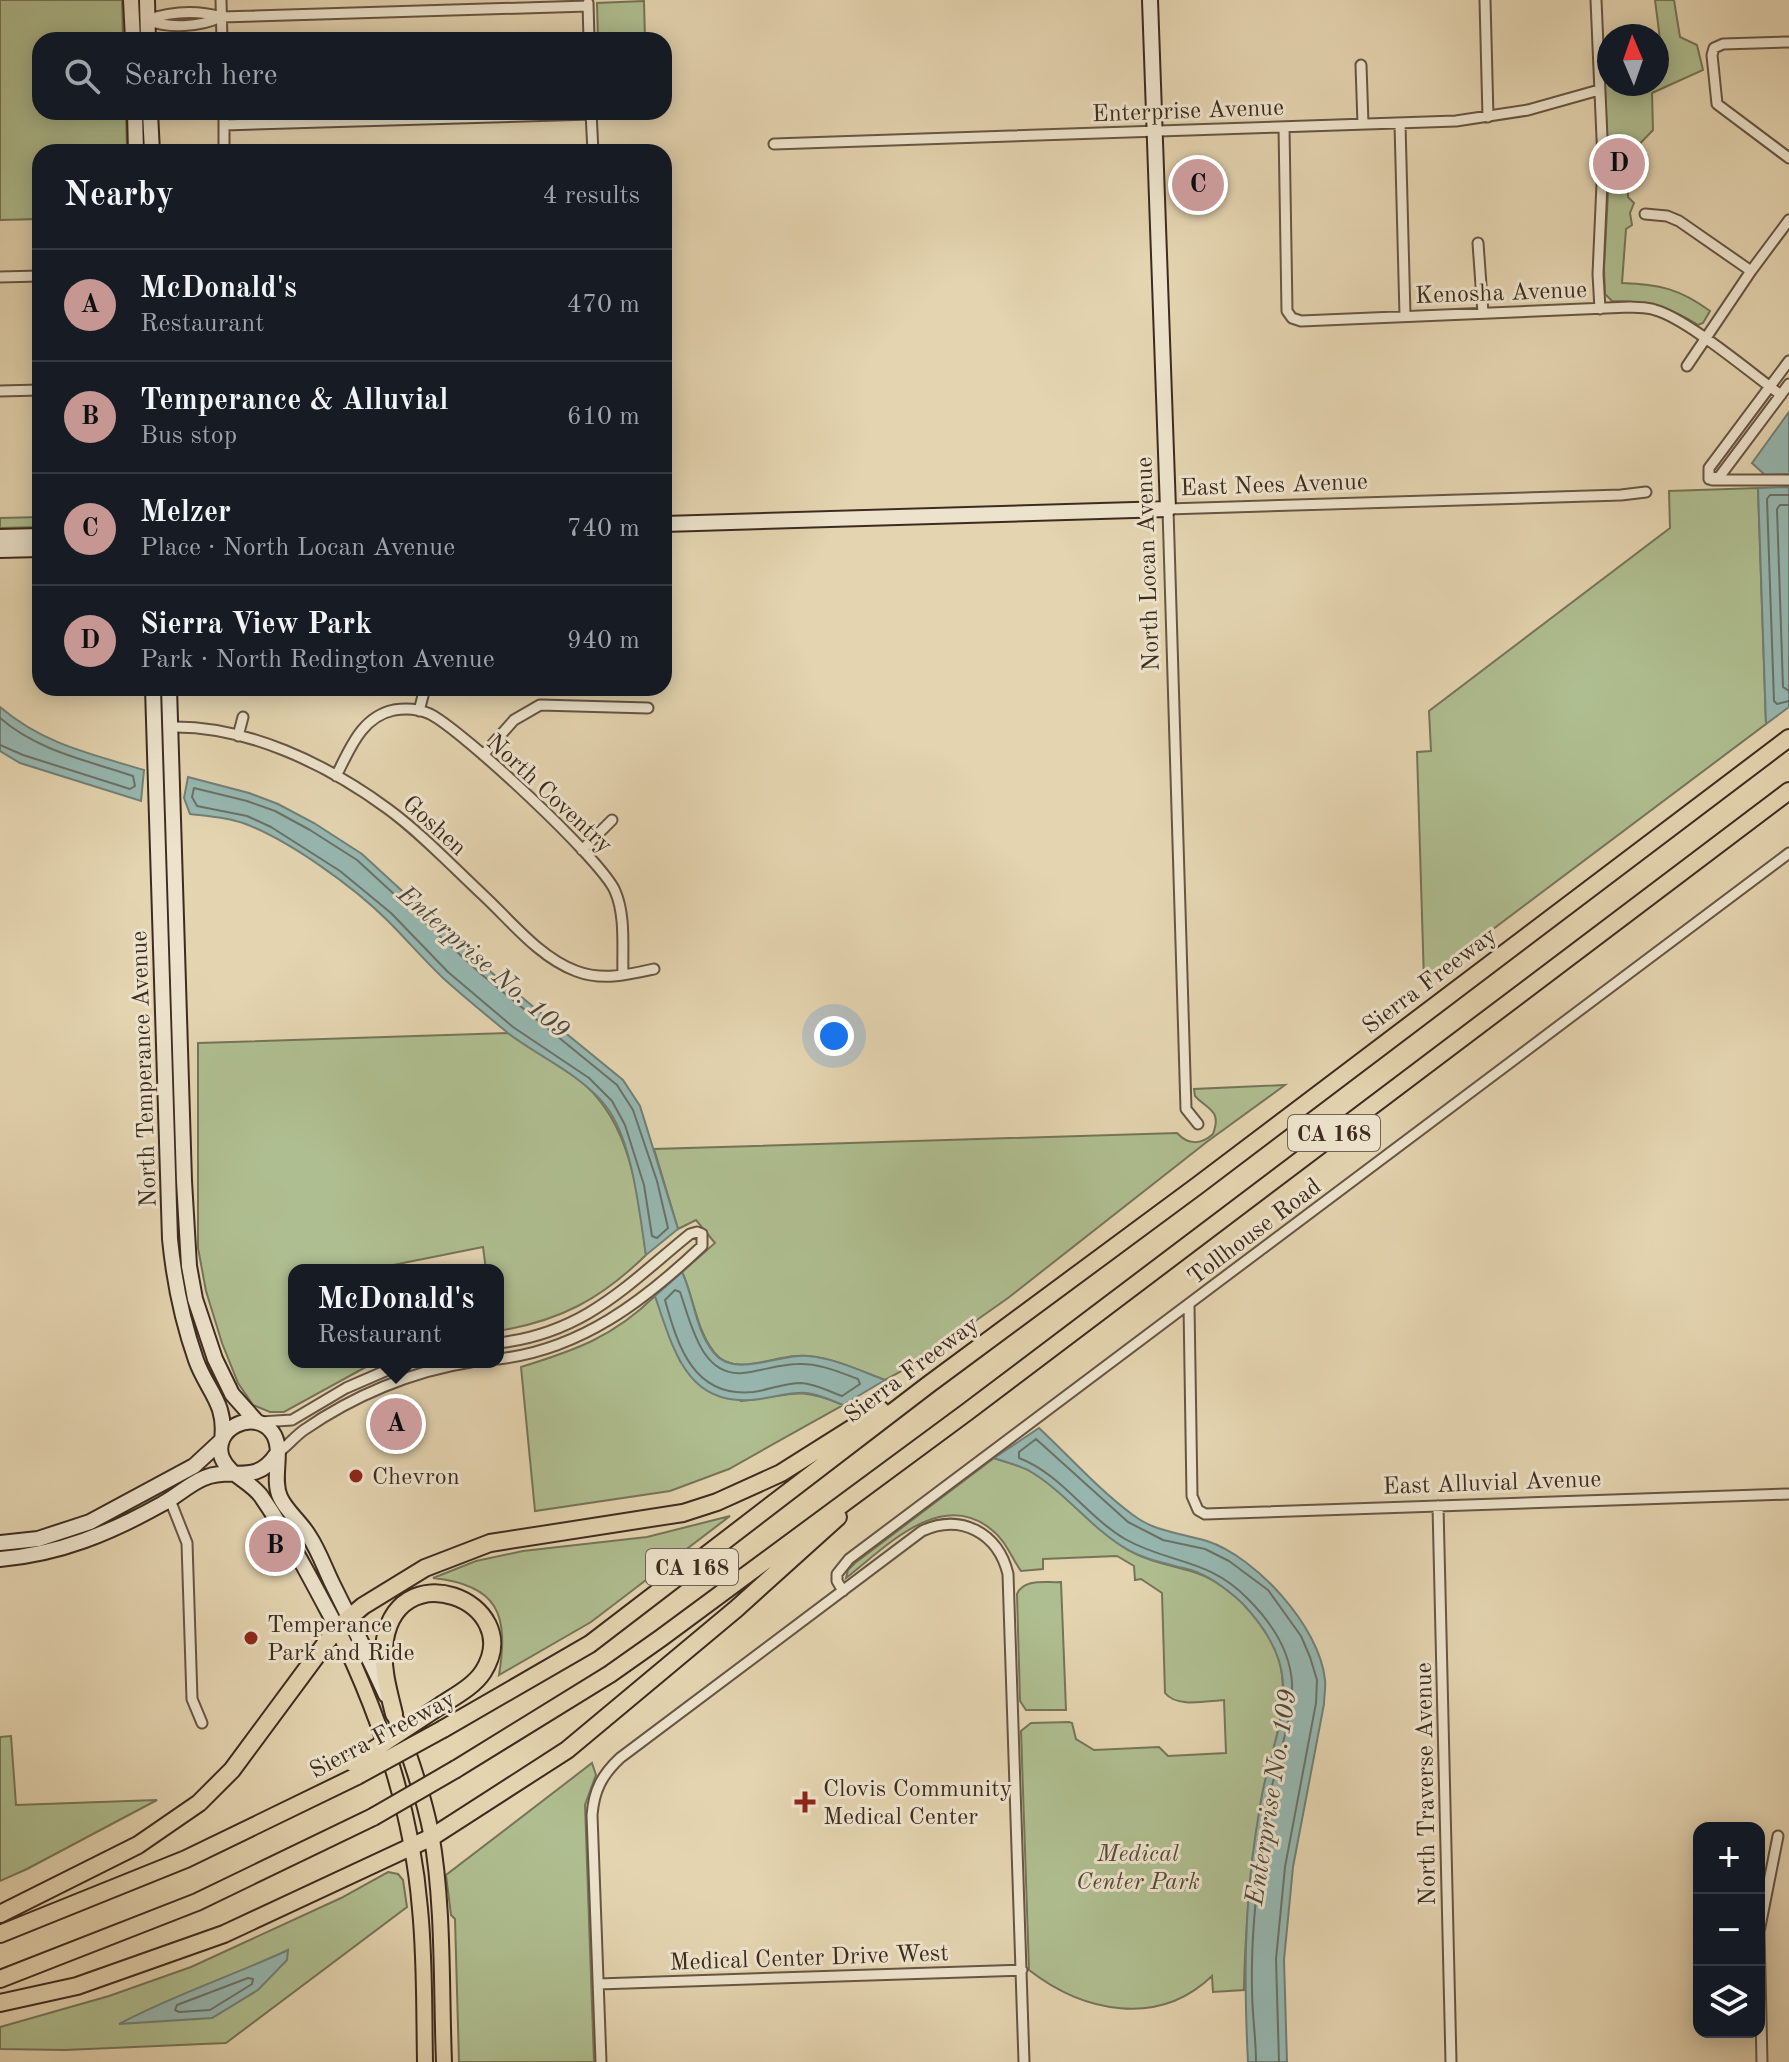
<!DOCTYPE html>
<html lang="en">
<head>
<meta charset="utf-8">
<style>
	body { margin:0; font-family:"Old Standard TT",serif; background:#20242c; color:#f1f3f6 }
	.controls { position:absolute; right:24px; bottom:24px; display:grid; overflow:hidden; border-radius:16px; box-shadow:0 4px 20px #0003 }
	.controls button { width:72px; height:72px; display:grid; place-items:center; padding:0; border:0; border-bottom:2px solid #363941; background:#171b24; color:#f1f3f6; font:40px sans-serif }
	.compass { position:absolute; left:1597px; top:24px; width:72px; height:72px; border-radius:50%; background:#171b24; box-shadow:0 4px 20px #0003; rotate:358deg }
	.you { position:absolute; left:834px; top:1036px; width:28px; height:28px; margin:-20px; border:6px solid #fff; border-radius:50%; background:#1a73e8; box-shadow:0 0 0 12px #1a73e833 }
	.badge { display:grid; place-items:center; width:52px; height:52px; border-radius:50%; background:#c59692; color:#111; font-size:26px; font-weight:700 }
	.pin { position:absolute; translate:-50% -50%; border:4px solid #fff; box-shadow:0 2px 8px #0006 }
	.popup { position:absolute; left:288px; top:1264px; width:216px; height:104px; box-sizing:border-box; display:grid; place-content:center; border-radius:16px; background:#171b24; filter:drop-shadow(0 2px 6px #0005); font-size:26px; white-space:nowrap; color:#9ea1a6 }
	.popup b { font-size:30px; color:#f1f3f6 }
	.popup::after { content:''; position:absolute; left:50%; top:100%; margin-left:-16px; border:16px solid transparent; border-top-color:#171b24 }
	.list { margin:0; padding:0; list-style:none }
	h2 { display:flex; justify-content:space-between; align-items:center; height:104px; margin:0; padding:0 32px; font-size:34px }
	h2 small { font-size:26px; font-weight:400; color:#9ea1a6 }
	.list li { display:grid; grid-template-columns:52px 1fr auto; gap:24px; align-items:center; box-sizing:border-box; height:112px; padding:0 32px; border-top:2px solid #363941 }
	.list b { display:block; font-size:30px; white-space:nowrap }
	.list p { margin:0; font-size:26px; white-space:nowrap; color:#9ea1a6 }
	.list em { font-size:26px; font-style:normal; color:#9ea1a6 }
	.icon { flex:none; width:44px; height:44px; fill:none; stroke:currentColor; stroke-width:2; stroke-linecap:round; stroke-linejoin:round }
	.map { position:relative; flex:none; width:1789px; height:2062px; overflow:hidden }
	.search { position:absolute; background:#171b24; box-shadow:0 4px 20px #0003; left:32px; top:32px; width:640px; height:88px; display:flex; align-items:center; gap:20px; box-sizing:border-box; padding:0 28px; border-radius:24px; color:#9ea1a6; font-size:30px }
	.panel { position:absolute; background:#171b24; box-shadow:0 4px 20px #0003; left:32px; top:144px; width:640px; height:552px; border-radius:24px }
	.map>svg:first-child { display:block }
	.green { fill:#afbe90; stroke:#767458; stroke-width:2 }
	.water { fill:#96b7b0; stroke:#727f76; stroke-width:2 }
	.lines { fill:none; stroke-linecap:round; stroke-linejoin:round }
	.shore { stroke:#6a7168; stroke-width:2 }
	.street-casing { stroke:#675543; stroke-width:13 }
	.secondary-casing { stroke:#3d2b1f; stroke-width:18 }
	.primary-casing { stroke:#3d2b1f; stroke-width:18 }
	.highway-casing { stroke:#3d2b1f; stroke-width:20 }
	.street { stroke:#ede3cc; stroke-width:9 }
	.secondary { stroke:#ede3cc; stroke-width:14 }
	.primary { stroke:#e4d4b0; stroke-width:14 }
	.highway { stroke:#e4d4b0; stroke-width:16 }
	.highway-bridge-casing { stroke:#3d2b1f; stroke-width:20; stroke-linecap:butt }
	.highway-bridge { stroke:#e4d4b0; stroke-width:16 }
	.poi-dot { fill:#8f2418; stroke:#ede3cc; stroke-width:3 }
	.labels { text-anchor:middle; stroke-width:6; stroke-linejoin:round; paint-order:stroke }
	.shield { fill:#ede3cc; stroke:#726253; stroke-width:2 }
	.shield-label { font-size:22px; font-weight:bold; fill:#3d2b1f }
	.street-label { font-size:24px; fill:#3d2b1f; stroke:#ede3cc }
	.poi-label { font-size:24px; fill:#3d2b1f; stroke:#ede3cc; text-anchor:start }
	.park-label { font-size:24px; font-style:italic; fill:#544836; stroke:#ede3cc }
	.water-label { font-size:26px; font-style:italic; fill:#4f473c; stroke:#ede3cc }
</style>
</head>
<body>
<div class="map">
<svg width="1789" height="2062" viewBox="0 0 1789 2062">
	<rect width="100%" height="100%" fill="#e4d4b0"/>
	<filter id="stains"><feTurbulence type="fractalNoise" baseFrequency=".0025" numOctaves="4"/><feColorMatrix values="0 0 0 0 .2 0 0 0 0 .09 0 0 0 0 .02 0 0 0 .5 -.17"/></filter>
	<radialGradient id="worn" r=".72"><stop offset=".6" stop-color="#630" stop-opacity="0"/><stop offset="1" stop-color="#630" stop-opacity=".3"/></radialGradient>
	<path class="green" d="M 0,0 L 122,0 L 123,40 L 40,40 L 40,112 L 126,112 L 127,152 L 40,152 L 40,219 L 0,220 Z
		M 1655,0 L 1674,0 L 1680,37 L 1697,45 L 1703,70 L 1652,93 L 1653,130 L 1630,154 L 1628,197 L 1634,203 L 1630,213 L 1632,225 L 1626,229 L 1622,283 C 1659,284 1680,289 1710,311 L 1703,323 L 1698,325 C 1670,307 1645,301 1612,301 L 1605,294 L 1604,269 L 1609,173 L 1604,71 L 1608,65 L 1609,54 L 1609,84 L 1657,84 L 1657,52 L 1661,47 Z
		M 644,1 L 645,40 L 598,40 L 597,3 Z
		M 1758,488 L 1766,724 L 1424,981 L 1417,752 L 1431,751 L 1429,711 L 1670,528 L 1669,491 Z
		M 40,517 L 40,527 L 0,528 L 0,518 Z
		M 508,1033 C 533,1051 562,1065 585,1085 C 632,1127 638,1196 646,1255 C 601,1299 560,1321 498,1331 L 498,1270 L 486,1270 L 483,1247 L 383,1267 L 383,1270 L 294,1270 L 294,1362 L 375,1362 L 284,1412 L 270,1412 L 253,1405 L 238,1383 L 222,1343 L 206,1291 L 198,1248 L 198,1043 Z
		M 1285,1085 L 1208,1141 L 1008,1298 L 913,1365 L 885,1380 C 857,1370 826,1354 796,1356 C 771,1357 733,1377 714,1352 C 696,1329 694,1298 682,1272 L 715,1243 L 696,1220 L 678,1229 L 654,1149 L 1177,1133 C 1188,1145 1201,1145 1213,1134 C 1222,1110 1208,1110 1195,1096 L 1194,1089 Z
		M 655,1296 L 680,1361 L 741,1401 C 789,1397 794,1384 843,1405 L 729,1469 L 670,1491 L 535,1511 L 521,1367 C 576,1350 613,1337 655,1296 Z
		M 994,1458 C 1005,1462 1018,1465 1028,1470 C 1065,1491 1098,1533 1134,1553 C 1159,1567 1189,1566 1214,1581 C 1240,1597 1272,1629 1279,1659 C 1292,1709 1269,1754 1261,1802 C 1251,1865 1245,1927 1244,1990 L 1213,1992 L 1212,1976 C 1158,2028 1083,2012 1029,1970 L 1021,1731 L 1031,1723 L 1069,1722 L 1072,1723 L 1076,1739 L 1094,1750 L 1159,1747 L 1168,1756 L 1226,1753 L 1224,1700 C 1206,1701 1177,1708 1165,1693 L 1162,1593 L 1141,1579 L 1135,1580 L 1134,1566 L 1117,1556 L 1043,1559 L 1043,1569 L 1021,1571 C 1011,1557 1006,1541 992,1530 C 941,1487 885,1548 846,1578 L 848,1570 L 855,1563 Z
		M 730,1516 L 591,1622 L 499,1675 C 509,1614 498,1585 433,1578 L 476,1561 L 523,1551 L 647,1537 Z
		M 1061,1582 L 1066,1710 L 1026,1710 L 1020,1701 L 1017,1594 C 1024,1578 1046,1583 1061,1582 Z
		M 11,1736 L 16,1805 L 157,1800 L 27,1869 L 0,1881 L 0,1737 Z
		M 592,1763 L 596,1775 L 585,1805 L 594,2062 L 459,2062 L 455,1919 L 451,1915 L 446,1875 Z
		M 388,1872 L 398,1874 L 403,1880 L 407,1907 L 226,2043 L 65,2050 L 0,2049 L 0,2027 L 109,1996 L 191,1967 L 341,1898 Z"/>
	<path class="water" d="M 1789,412 L 1789,474 L 1765,475 L 1752,463 Z
		M 1789,487 L 1789,707 L 1766,724 L 1758,488 Z
		M 0,707 C 43,744 91,754 144,770 L 141,801 L 20,763 L 0,751 Z
		M 188,777 L 249,793 L 278,804 L 314,823 L 362,854 L 486,968 L 623,1080 L 640,1106 L 678,1229 L 646,1255 C 639,1212 633,1140 605,1105 C 579,1073 539,1057 508,1033 C 486,1015 464,997 443,978 C 424,960 407,940 388,921 C 354,887 289,840 243,823 C 226,817 208,816 190,814 L 184,798 Z
		M 682,1272 C 694,1297 695,1330 714,1353 C 735,1379 780,1353 808,1356 C 834,1358 861,1371 885,1380 L 843,1405 C 802,1387 801,1392 760,1399 C 688,1410 674,1352 655,1296 Z
		M 1039,1428 C 1070,1457 1099,1490 1133,1515 C 1155,1532 1181,1533 1207,1541 C 1256,1557 1320,1627 1325,1680 C 1326,1687 1324,1696 1324,1704 L 1293,1867 L 1284,1960 L 1287,2062 L 1248,2062 C 1244,1984 1244,1908 1256,1831 C 1259,1814 1261,1795 1266,1777 C 1273,1746 1286,1715 1283,1682 C 1281,1651 1263,1625 1242,1603 C 1228,1590 1210,1576 1191,1570 C 1169,1564 1148,1561 1128,1550 C 1091,1529 1065,1491 1028,1470 C 1018,1465 1005,1462 994,1458 Z
		M 288,1950 L 287,1960 L 258,1990 L 212,2018 L 119,2024 C 173,1995 232,1976 288,1950 Z"/>
	<g class="lines">
		<path class="shore" d="M 1789,495 L 1770,495 L 1767,499 L 1774,701 L 1777,704 L 1789,701
			M 1789,505 L 1780,505 L 1777,509 L 1783,687 L 1789,691
			M 0,718 C 38,751 86,760 133,776 L 135,786 L 130,789 L 23,755 L 0,745
			M 194,788 L 247,801 L 275,811 L 310,830 L 357,860 L 481,974 L 617,1085 L 633,1110 L 657,1181 L 668,1228 L 657,1238 L 652,1236 L 644,1185 L 625,1125 L 612,1101 L 589,1078 L 513,1027 L 448,972 L 391,913 L 340,871 L 271,827 L 247,816 L 197,806 L 192,797 Z
			M 675,1290 L 680,1292 C 691,1323 701,1377 743,1373 C 762,1371 780,1364 798,1364 C 819,1363 839,1372 858,1379 L 860,1384 L 842,1396 C 828,1391 816,1384 801,1383 C 784,1383 769,1390 753,1392 C 694,1398 678,1347 665,1300 Z
			M 248,1978 L 253,1979 L 252,1984 L 210,2010 L 179,2012 L 175,2010 L 177,2005 Z
			M 1256,2062 C 1256,2038 1252,2014 1252,1989 C 1251,1945 1255,1900 1261,1856 C 1264,1830 1267,1803 1274,1778 C 1281,1746 1293,1716 1292,1683 C 1290,1650 1271,1622 1248,1599 C 1209,1558 1169,1564 1125,1539 C 1086,1516 1061,1474 1019,1458 L 1019,1452 L 1036,1439 L 1128,1522 L 1163,1540 L 1205,1549 L 1229,1561 L 1268,1590 L 1301,1636 L 1310,1657 L 1317,1680 L 1316,1703 L 1285,1867 L 1276,1959 L 1279,2062"/>
		<g class="street-casing">
			<path id="street" d="M 221,0 L 222,40
				M 1485,0 L 1488,117
				M 1596,0 L 1603,161 L 1598,274 L 1600,309
				M 588,3 L 589,40
				M 146,20 C 170,12 197,10 221,17 L 588,6
				M 147,20 C 169,29 200,27 221,17
				M 1789,42 L 1723,44 L 1714,48 L 1712,55 L 1717,104 L 1789,158
				M 1361,65 L 1363,124
				M 224,112 L 224,152
				M 591,112 L 593,152
				M 1400,124 L 1405,316
				M 224,125 L 591,114
				M 1284,127 L 1287,311 L 1292,318 L 1301,321 L 1630,307 C 1638,308 1647,307 1655,310 C 1686,318 1752,374 1781,395
				M 774,144 L 1456,121 L 1528,110 L 1599,90
				M 1645,214 L 1667,216 L 1679,221 L 1751,271
				M 1478,243 L 1483,313
				M 0,277 L 40,276
				M 1687,366 L 1751,271 L 1789,220
				M 0,391 L 40,390
				M 1709,479 L 1709,468 L 1789,361
				M 1709,479 L 1720,476 L 1789,384
				M 1712,480 L 1789,480
				M 419,711 L 425,688
				M 170,727 C 246,725 327,764 388,809 C 422,834 452,866 483,895 C 511,921 539,957 576,971 C 602,981 627,975 654,969
				M 238,736 L 243,717
				M 483,755 L 514,720 L 540,705 L 648,708
				M 336,776 C 350,749 361,717 394,710 C 406,708 419,709 430,714 C 462,730 602,860 615,891 C 626,916 622,949 623,975
				M 582,850 L 612,820
				M 1198,1124 L 1186,1109 L 1168,509 L 1621,495 L 1646,492
				M 1189,1305 L 1192,1496 L 1198,1510 L 1205,1514 L 1789,1494
				M 498,1343 C 585,1333 627,1285 690,1234 L 697,1232 L 702,1234 L 702,1246 C 644,1301 580,1350 498,1359
				M 260,1422 L 292,1420 L 346,1388 L 406,1362
				M 276,1454 C 287,1447 294,1437 304,1430 C 353,1396 412,1371 471,1362
				M 170,1500 L 187,1543 L 192,1699 L 202,1723
				M 1438,1506 L 1451,2062
				M 843,1591 L 837,1581 L 837,1574 L 849,1559 L 1789,853
				M 598,1984 L 1022,1970
				M 601,2062 L 592,1815 C 594,1790 602,1775 620,1758 L 922,1531 C 961,1513 998,1533 1008,1574 L 1024,2062
				M 1762,2062 L 1759,1932 L 1778,1836"/>
		</g>
		<g class="secondary-casing">
			<path id="secondary" d="M 131,0 L 133,40
				M 147,0 L 148,40
				M 135,112 L 136,152
				M 150,112 L 152,152
				M 664,524 L 1168,509 L 1150,0
				M 0,537 L 40,536
				M 0,550 L 40,549
				M 169,688 L 184,1181 L 189,1266 L 195,1299 L 215,1359 L 232,1394 L 257,1422
				M 0,1543 L 38,1539 L 90,1522 L 194,1466 L 222,1440 C 227,1403 207,1391 196,1360 C 182,1320 174,1280 170,1239 L 153,688
				M 0,1559 C 60,1554 110,1533 162,1504 C 176,1497 189,1484 204,1478 C 232,1466 255,1486 276,1455
				M 337,1628 C 313,1583 290,1538 261,1496 C 250,1481 229,1475 222,1458 C 211,1429 254,1408 272,1432 C 285,1449 271,1477 280,1497 C 286,1511 301,1522 309,1536 C 319,1551 325,1569 333,1585 C 351,1621 369,1658 386,1695"/>
		</g>
		<g class="primary-casing">
			<path id="primary" d="M 337,1628 C 380,1716 412,1810 420,1909 C 425,1959 424,2011 425,2062
				M 394,1714 C 409,1753 423,1792 431,1833 C 444,1905 441,1988 444,2062"/>
		</g>
		<g class="highway-casing">
			<path id="highway" d="M 394,1714 C 389,1693 382,1670 384,1648 C 392,1549 528,1601 483,1672 C 473,1687 455,1696 440,1706
				M 443,1729 L 590,1644 L 928,1385 L 1197,1186 L 1789,738
				M 456,1769 L 610,1674 L 661,1638 L 967,1412 L 1789,791
				M 0,1914 L 138,1845 L 199,1803 L 232,1770 L 337,1628 L 363,1606 L 425,1568 L 490,1543 L 683,1513 L 717,1502 L 781,1473 L 881,1410
				M 0,1934 L 186,1859 L 357,1776
				M 0,1979 L 197,1902 L 373,1817
				M 0,2003 L 77,1986 L 224,1934 L 432,1837 L 567,1750 L 736,1609 L 838,1517"/>
		</g>
		<use href="#street" class="street"/>
		<use href="#secondary" class="secondary"/>
		<use href="#primary" class="primary"/>
		<use href="#highway" class="highway"/>
		<g class="highway-bridge-casing">
			<path id="highway-bridge" d="M 353,1763 L 440,1706
				M 357,1776 L 443,1729
				M 373,1817 L 456,1769"/>
		</g>
		<use href="#highway-bridge" class="highway-bridge"/>
	</g>
	<g class="poi-dot">
		<circle cx="356" cy="1476" r="8"/>
		<circle cx="251" cy="1638" r="8"/>
		<path d="M801 1790h8v8h8v8h-8v8h-8v-8h-8v-8h8z"/>
	</g>
	<g class="labels">
		<g class="shield">
			<rect x="1288" y="1115" width="92" height="36" rx="6"/>
			<rect x="646" y="1549" width="92" height="36" rx="6"/>
		</g>
		<g class="shield-label">
			<text x="1334" y="1141">CA 168</text>
			<text x="692" y="1575">CA 168</text>
		</g>
		<g class="street-label">
			<text transform="translate(1188 110) rotate(-2)" y="8">Enterprise Avenue</text>
			<text transform="translate(1501 292) rotate(-2)" y="8">Kenosha Avenue</text>
			<text transform="translate(1274 484) rotate(-2)" y="8">East Nees Avenue</text>
			<text transform="translate(1147 564) rotate(-92)" y="8">North Locan Avenue</text>
			<text transform="translate(550 793) rotate(43)" y="8">North Coventry</text>
			<text transform="translate(435 825) rotate(42)" y="8">Goshen</text>
			<text transform="translate(1429 980) rotate(-37)" y="8">Sierra Freeway</text>
			<text transform="translate(143 1069) rotate(-92)" y="8">North Temperance Avenue</text>
			<text transform="translate(1254 1231) rotate(-37)" y="8">Tollhouse Road</text>
			<text transform="translate(911 1369) rotate(-37)" y="8">Sierra Freeway</text>
			<text transform="translate(1492 1482) rotate(-2)" y="8">East Alluvial Avenue</text>
			<text transform="translate(382 1734) rotate(-28)" y="8">Sierra Freeway</text>
			<text transform="translate(1425 1784) rotate(-91)" y="8">North Traverse Avenue</text>
			<text transform="translate(809 1957) rotate(-2)" y="8">Medical Center Drive West</text>
		</g>
		<g class="poi-label">
			<text x="372" y="1484">Chevron</text>
			<text x="267" y="1632">Temperance<tspan x="267" dy="28">Park and Ride</tspan></text>
			<text x="823" y="1796">Clovis Community<tspan x="823" dy="28">Medical Center</tspan></text>
		</g>
		<g class="park-label">
			<text x="1138" y="1861">Medical<tspan x="1138" dy="28">Center Park</tspan></text>
		</g>
		<g class="water-label">
			<text transform="translate(484 961) rotate(41)" y="9">Enterprise No. 109</text>
			<text transform="translate(1270 1797) rotate(-81)" y="9">Enterprise No. 109</text>
		</g>
	</g>
	<rect width="100%" height="100%" filter="url(#stains)"/>
	<rect width="100%" height="100%" fill="url(#worn)"/>
</svg>
<div class="controls">
<button>+</button>
<button>−</button>
<button><svg class="icon" aria-label="layers" viewBox="0 0 24 24"><path d="M12 4l9 5-9 5-9-5zM3 14l9 5 9-5"/></svg></button>
</div>
<svg class="compass" viewBox="-18 -18 36 36"><path d="M0-13l5 13h-10z" fill="#e53935"/><path d="M0 13l5-13h-10z" fill="#9ea1a6"/></svg>
<div class="you"></div>
<div class="pin badge" style="left:396px;top:1424px">A</div>
<div class="popup"><b>McDonald's</b>Restaurant</div>
<div class="pin badge" style="left:275px;top:1546px">B</div>
<div class="pin badge" style="left:1198px;top:185px">C</div>
<div class="pin badge" style="left:1619px;top:164px">D</div>
<div class="search"><svg class="icon" aria-label="search" viewBox="0 0 24 24"><circle cx="10" cy="10" r="6"/><path d="M15 15l6 6"/></svg>Search here</div>
<section class="panel">
<h2>Nearby<small>4 results</small></h2>
<ul class="list">
<li><span class="badge">A</span><div><b>McDonald's</b><p>Restaurant</p></div><em>470 m</em></li>
<li><span class="badge">B</span><div><b>Temperance &amp; Alluvial</b><p>Bus stop</p></div><em>610 m</em></li>
<li><span class="badge">C</span><div><b>Melzer</b><p>Place · North Locan Avenue</p></div><em>740 m</em></li>
<li><span class="badge">D</span><div><b>Sierra View Park</b><p>Park · North Redington Avenue</p></div><em>940 m</em></li>
</ul>
</section>
</div>
</body>
</html>
